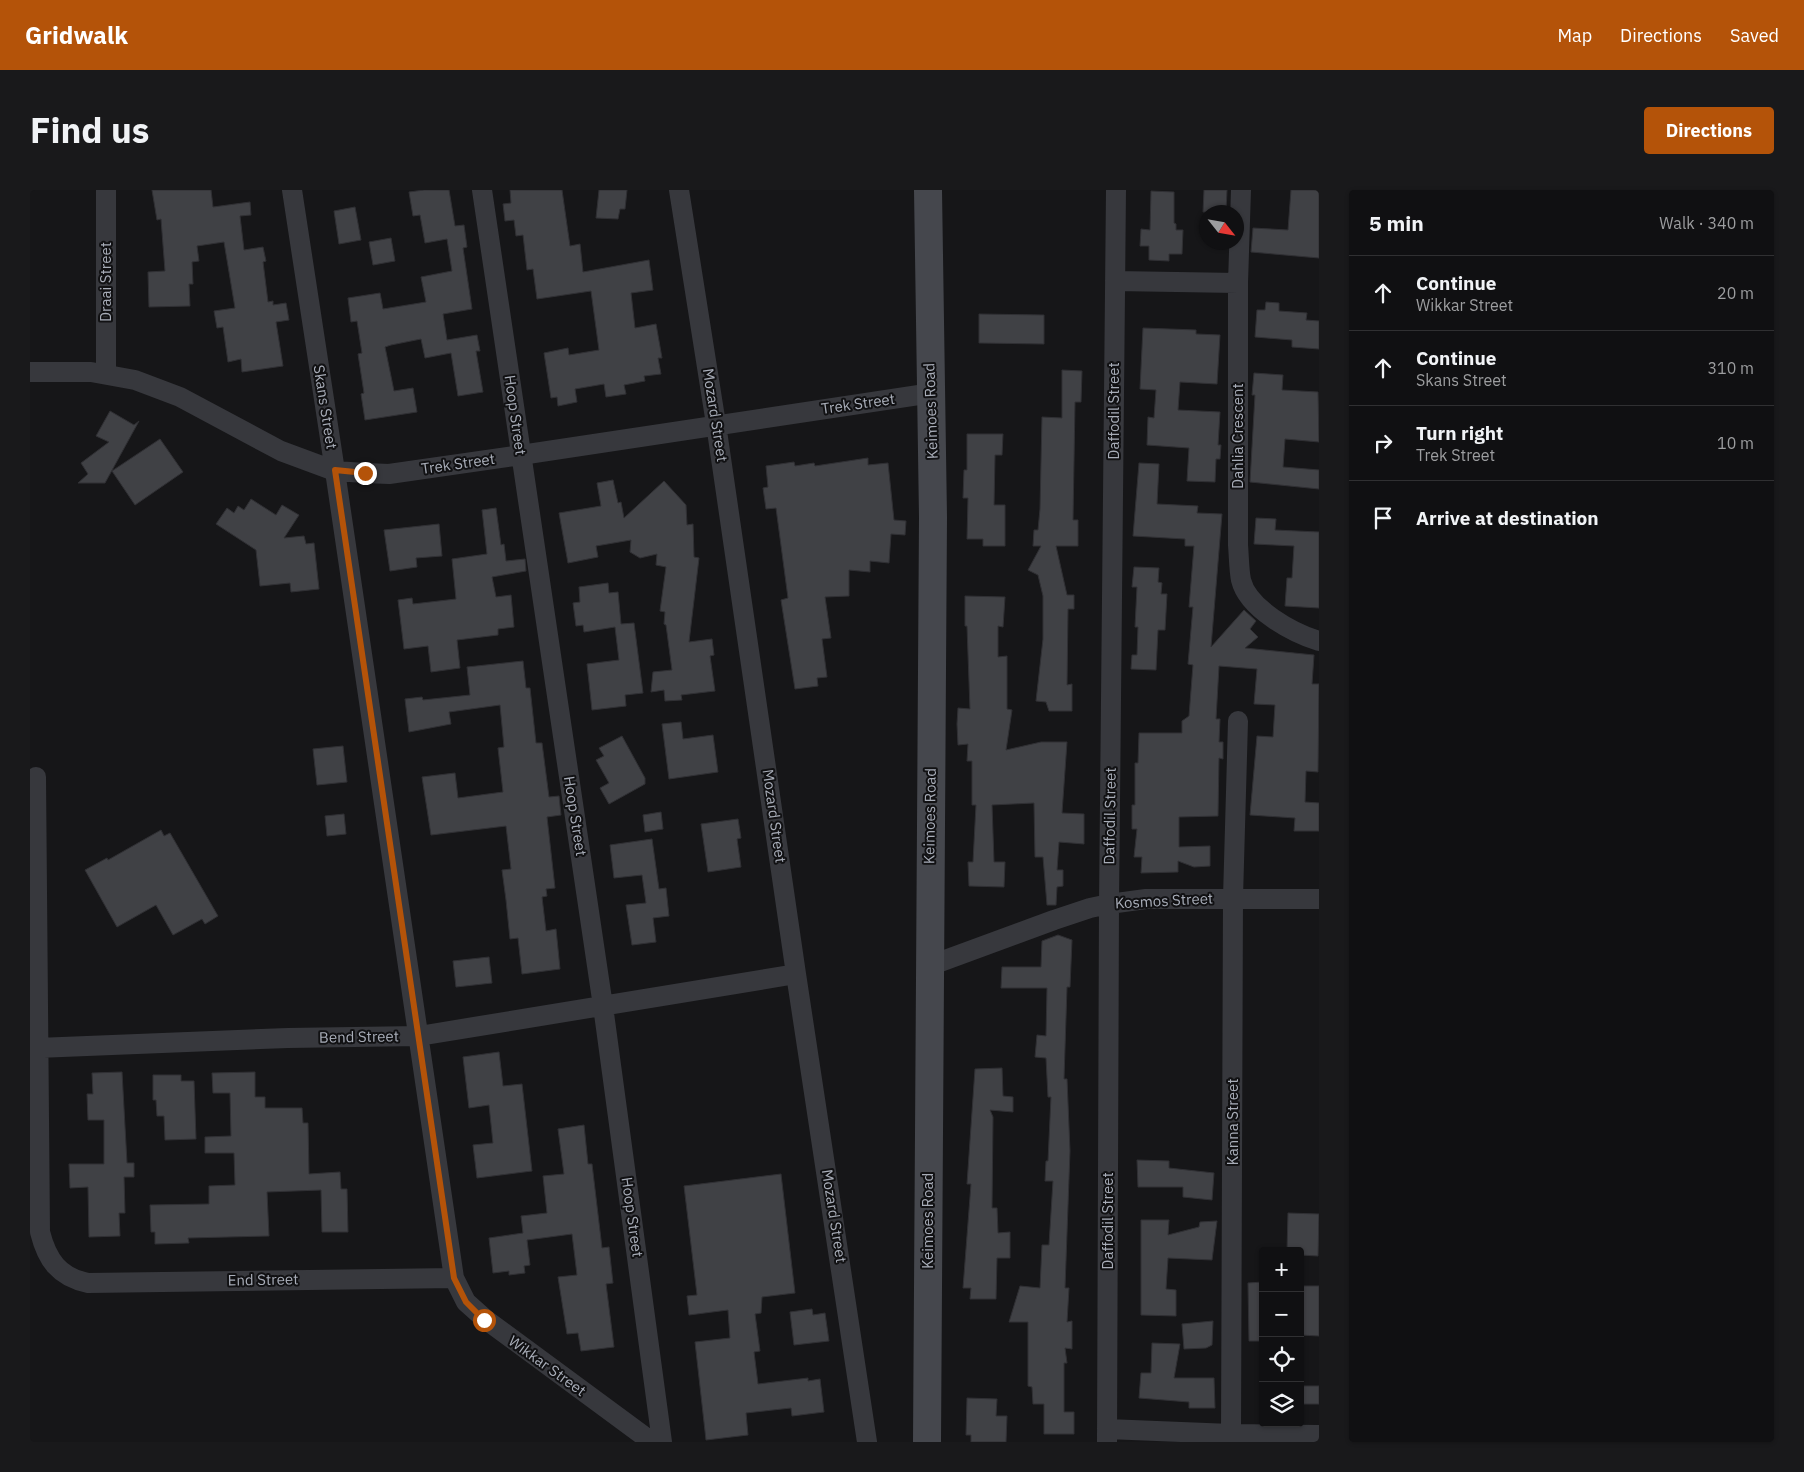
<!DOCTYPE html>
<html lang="en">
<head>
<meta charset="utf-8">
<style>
	body { margin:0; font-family:"IBM Plex Sans",sans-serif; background:#19191b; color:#f1f3f6 }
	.controls { position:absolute; right:15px; bottom:15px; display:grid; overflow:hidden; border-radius:5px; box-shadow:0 1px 4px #0004 }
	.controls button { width:45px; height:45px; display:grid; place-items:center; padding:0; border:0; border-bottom:1px solid #303032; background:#101012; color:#f1f3f6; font:25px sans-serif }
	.compass { position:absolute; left:1169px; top:15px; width:45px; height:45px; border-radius:50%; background:#101012; box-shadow:0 1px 4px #0004; rotate:121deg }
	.stop { position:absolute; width:15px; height:15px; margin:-11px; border:4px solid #b45309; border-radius:50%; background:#fff }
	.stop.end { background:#b45309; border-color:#fff; box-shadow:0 1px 5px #0008 }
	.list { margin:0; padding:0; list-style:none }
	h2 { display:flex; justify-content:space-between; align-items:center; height:65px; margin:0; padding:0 20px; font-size:21px }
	h2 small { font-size:16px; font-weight:400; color:#9c9d9f }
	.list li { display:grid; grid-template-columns:32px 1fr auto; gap:15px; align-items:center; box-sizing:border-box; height:75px; padding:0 20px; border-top:1px solid #303032 }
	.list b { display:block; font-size:19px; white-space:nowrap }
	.list p { margin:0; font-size:16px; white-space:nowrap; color:#9c9d9f }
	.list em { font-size:16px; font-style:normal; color:#9c9d9f }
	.icon { flex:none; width:28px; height:28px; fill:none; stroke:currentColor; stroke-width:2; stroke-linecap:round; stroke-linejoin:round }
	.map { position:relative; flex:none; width:1289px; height:1252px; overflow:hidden; border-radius:5px }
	header { display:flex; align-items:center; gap:30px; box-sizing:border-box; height:70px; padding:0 25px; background:#b45309; color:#fff }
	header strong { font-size:24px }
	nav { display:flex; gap:28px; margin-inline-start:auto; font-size:18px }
	.intro { display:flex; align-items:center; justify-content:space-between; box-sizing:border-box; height:120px; padding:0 30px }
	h1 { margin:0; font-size:35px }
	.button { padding:12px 22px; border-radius:5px; background:#b45309; color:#fff; font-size:18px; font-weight:700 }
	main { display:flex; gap:30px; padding:0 30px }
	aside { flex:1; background:#101012; border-radius:5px; box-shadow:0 1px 4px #0004 }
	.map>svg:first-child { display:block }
	.building { fill:#404145; stroke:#303034 }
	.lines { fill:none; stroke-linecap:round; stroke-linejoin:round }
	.street { stroke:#37383d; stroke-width:20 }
	.secondary { stroke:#45474d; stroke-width:28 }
	.route { stroke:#b45309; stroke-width:6 }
	.labels { text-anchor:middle; stroke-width:4; stroke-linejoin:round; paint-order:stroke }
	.street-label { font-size:15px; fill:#a8adb8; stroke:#111113 }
</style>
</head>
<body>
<header>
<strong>Gridwalk</strong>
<nav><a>Map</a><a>Directions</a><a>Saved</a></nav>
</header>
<div class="intro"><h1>Find us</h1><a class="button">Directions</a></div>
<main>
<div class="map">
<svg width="1289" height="1252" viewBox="0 0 1289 1252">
	<rect width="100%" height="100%" fill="#161618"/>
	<path class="building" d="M 122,0 L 181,0 L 183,17 L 220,12 L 221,25 L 210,26 L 214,60 L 233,57 L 236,71 L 233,72 L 238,112 L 243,111 L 243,115 L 256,113 L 259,130 L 246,132 L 253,176 L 212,182 L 211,169 L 198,172 L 193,137 L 187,138 L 184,121 L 205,118 L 194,52 L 167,56 L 169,71 L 162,72 L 163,94 L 159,94 L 160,116 L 119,117 L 118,82 L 135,81 L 131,29 L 127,30 Z
		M 394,0 L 419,0 L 425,36 L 434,35 L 437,57 L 433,58 L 442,119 L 413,124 L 417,150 L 447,145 L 450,161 L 446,161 L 453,202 L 428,206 L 421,163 L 395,168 L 391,149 L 361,155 L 355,157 L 364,201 L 383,198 L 387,222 L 335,230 L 331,204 L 334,203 L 328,164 L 332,163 L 327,131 L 321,132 L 318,108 L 350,103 L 353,119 L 396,112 L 391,87 L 422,81 L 417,49 L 395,53 L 390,25 L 383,26 L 379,2 Z
		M 480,0 L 532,0 L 540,56 L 550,54 L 553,82 L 619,70 L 623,100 L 601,103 L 605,138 L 626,134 L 632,168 L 628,168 L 631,184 L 614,186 L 615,191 L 594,195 L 596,204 L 576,207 L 574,194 L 545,199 L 547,212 L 528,216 L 527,207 L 521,208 L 514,163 L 538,158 L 539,165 L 569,160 L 561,101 L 507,109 L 503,79 L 497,80 L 493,45 L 486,46 L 484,30 L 475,31 L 473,14 L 481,13 Z
		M 569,0 L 597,0 L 595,19 L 590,19 L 588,29 L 566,28 Z
		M 1174,0 L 1197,0 L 1196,22 L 1173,22 Z
		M 1261,0 L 1289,0 L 1289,68 L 1221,62 L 1223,38 L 1258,40 Z
		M 1121,1 L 1144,2 L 1144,33 L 1146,34 L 1146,40 L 1153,40 L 1152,64 L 1139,64 L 1139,71 L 1119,70 L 1119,56 L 1110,56 L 1111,39 L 1120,40 Z
		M 325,17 L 331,50 L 309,54 L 304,21 Z
		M 361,48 L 365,71 L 343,75 L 339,52 Z
		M 1236,112 L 1249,113 L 1249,121 L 1277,123 L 1276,130 L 1289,131 L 1289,159 L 1262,157 L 1262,150 L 1225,147 L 1227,120 L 1235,120 Z
		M 949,124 L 1014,125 L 1014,154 L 949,153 Z
		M 1113,138 L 1166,140 L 1166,144 L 1190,145 L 1187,194 L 1150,192 L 1148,220 L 1190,222 L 1188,255 L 1191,255 L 1190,269 L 1186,269 L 1185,292 L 1157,291 L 1159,258 L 1117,255 L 1118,227 L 1124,228 L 1126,200 L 1110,199 Z
		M 1032,180 L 1052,181 L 1051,212 L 1045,212 L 1043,330 L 1048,330 L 1048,356 L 1026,356 L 1037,405 L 1044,405 L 1044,419 L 1038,419 L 1037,495 L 1042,494 L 1042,521 L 1019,521 L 1016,512 L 1006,511 L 1013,449 L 1013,406 L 1008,385 L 998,380 L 1011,356 L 1003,356 L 1004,340 L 1008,340 L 1010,319 L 1012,227 L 1032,228 Z
		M 1224,183 L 1253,185 L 1252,200 L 1288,202 L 1289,252 L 1255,249 L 1253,277 L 1289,280 L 1289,299 L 1220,292 L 1225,205 L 1222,205 Z
		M 80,221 L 104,235 L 109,231 L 75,293 L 48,293 L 58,284 L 51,273 L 79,252 L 66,246 Z
		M 937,244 L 973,244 L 972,265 L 965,265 L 964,315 L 975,315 L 975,356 L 953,356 L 953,349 L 937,349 L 938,308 L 933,308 L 934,280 L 937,280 Z
		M 130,249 L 153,282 L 105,315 L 82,281 Z
		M 838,268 L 838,275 L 858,273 L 864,330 L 876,331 L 875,345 L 861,344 L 859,373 L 840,371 L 840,382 L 819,380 L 819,406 L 795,407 L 801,448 L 792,449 L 797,487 L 787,488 L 788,496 L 765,499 L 751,410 L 758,408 L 746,318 L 736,319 L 733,298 L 738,297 L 736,276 L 764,272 L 765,276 L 784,273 L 785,276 Z
		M 1109,273 L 1129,274 L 1127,314 L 1168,316 L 1167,323 L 1192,324 L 1181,457 L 1214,420 L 1226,431 L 1220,439 L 1228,447 L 1215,458 L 1284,465 L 1282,494 L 1289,494 L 1288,582 L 1276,581 L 1275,612 L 1289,613 L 1289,641 L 1264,641 L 1265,628 L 1220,625 L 1227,546 L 1243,547 L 1245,515 L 1224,514 L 1227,479 L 1189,476 L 1186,529 L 1190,529 L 1189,552 L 1193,552 L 1193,569 L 1189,568 L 1188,626 L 1149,627 L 1149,657 L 1180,656 L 1180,676 L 1164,677 L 1148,671 L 1148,682 L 1111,683 L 1112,667 L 1104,667 L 1107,639 L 1102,639 L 1102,615 L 1105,615 L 1105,573 L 1108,573 L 1109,543 L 1152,543 L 1152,531 L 1159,526 L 1163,475 L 1158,474 L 1163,417 L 1159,417 L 1164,356 L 1155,356 L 1155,349 L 1103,346 Z
		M 583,290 L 588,313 L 591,312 L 594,328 L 634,291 L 656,315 L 657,335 L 663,334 L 664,367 L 669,368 L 659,452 L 682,449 L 684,465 L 680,466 L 685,501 L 651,505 L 652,510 L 635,511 L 634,500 L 621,502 L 623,482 L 642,480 L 636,435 L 634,434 L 635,422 L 630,421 L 636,377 L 626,375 L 627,364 L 610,368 L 600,362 L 601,350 L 566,356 L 568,367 L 538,373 L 529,323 L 571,316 L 567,293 Z
		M 221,309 L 246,325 L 252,315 L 269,325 L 254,348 L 274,346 L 276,354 L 284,353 L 289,399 L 261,402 L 260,393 L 230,396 L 226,360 L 186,334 L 197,318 L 204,323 L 208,316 L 214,320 Z
		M 466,318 L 471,355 L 474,354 L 476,371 L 495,369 L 496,381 L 462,387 L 466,407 L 481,405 L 484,437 L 468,439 L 468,445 L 427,450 L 430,478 L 401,482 L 398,456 L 374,459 L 368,410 L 382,408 L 383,414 L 426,409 L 422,369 L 457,364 L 452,320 Z
		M 1226,328 L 1246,329 L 1245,340 L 1289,342 L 1289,418 L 1255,416 L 1257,388 L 1262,388 L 1264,356 L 1224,354 Z
		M 409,334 L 412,366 L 386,368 L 387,377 L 360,381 L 354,340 Z
		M 1104,377 L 1129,378 L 1128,392 L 1132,393 L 1131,404 L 1137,404 L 1135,440 L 1128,440 L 1126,480 L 1101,479 L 1102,465 L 1107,465 L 1108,437 L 1105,437 L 1107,397 L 1102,397 Z
		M 578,393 L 579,403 L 588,402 L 591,434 L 604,433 L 613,503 L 595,505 L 596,516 L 562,520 L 557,474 L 589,470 L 585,437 L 554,442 L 553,435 L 546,436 L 543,413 L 550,412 L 549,397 Z
		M 935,406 L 975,407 L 973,437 L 968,436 L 968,467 L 977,466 L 977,519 L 982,520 L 976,560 L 1011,552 L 1037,552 L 1032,623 L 1054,624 L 1054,654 L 1029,652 L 1027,680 L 1033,680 L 1033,696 L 1027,697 L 1026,715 L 1017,715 L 1013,667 L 1005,667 L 1004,613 L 962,615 L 964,672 L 975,672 L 974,697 L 939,696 L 938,672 L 943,672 L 946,615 L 942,615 L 942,571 L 937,571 L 938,554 L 928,555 L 927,534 L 928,518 L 940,519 L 937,436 L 935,436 Z
		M 493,471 L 496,498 L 500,498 L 506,553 L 512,553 L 519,607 L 529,606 L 531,625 L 517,627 L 525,698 L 516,699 L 517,706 L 512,707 L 516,741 L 526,739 L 530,779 L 492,784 L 488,748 L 480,749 L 476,710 L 472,680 L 481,679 L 476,636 L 401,645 L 392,587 L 425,583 L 428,608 L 473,602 L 468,558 L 474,557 L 470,515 L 419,522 L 421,534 L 379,542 L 375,509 L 392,507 L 393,510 L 440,505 L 437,477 Z
		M 651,532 L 653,549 L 683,545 L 688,582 L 639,589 L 632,534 Z
		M 592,546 L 615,588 L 615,594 L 579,614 L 570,598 L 579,593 L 566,570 L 574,566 L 569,558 Z
		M 313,556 L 317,592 L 287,595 L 283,559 Z
		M 631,622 L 633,639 L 615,642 L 613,625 Z
		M 314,624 L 316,644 L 297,646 L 295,626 Z
		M 708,629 L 711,648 L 707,649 L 711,677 L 678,682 L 671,634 Z
		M 131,640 L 134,646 L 140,643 L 188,726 L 175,734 L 172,729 L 143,745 L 126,715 L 87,737 L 55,680 L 77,668 L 78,670 Z
		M 622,649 L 629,699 L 636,698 L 639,726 L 623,728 L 626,752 L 602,755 L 596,715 L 616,713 L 612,685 L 584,688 L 580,655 Z
		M 1028,745 L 1042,750 L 1040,797 L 1037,797 L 1034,889 L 1037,889 L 1040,961 L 1035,1098 L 1039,1098 L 1037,1132 L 1042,1131 L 1042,1159 L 1035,1158 L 1037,1173 L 1034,1173 L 1034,1222 L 1044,1222 L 1044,1244 L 1014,1244 L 1014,1214 L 1003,1214 L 1002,1197 L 998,1196 L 998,1132 L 979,1132 L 990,1096 L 1010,1098 L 1012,1055 L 1019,1055 L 1023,991 L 1015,991 L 1016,971 L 1018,971 L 1021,907 L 1018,907 L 1016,868 L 1005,867 L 1007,845 L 1016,846 L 1017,798 L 971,798 L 972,777 L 1011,777 L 1012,751 Z
		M 459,767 L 462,793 L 426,797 L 423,771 Z
		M 469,862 L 473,896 L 492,894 L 502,981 L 447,988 L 443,955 L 463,953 L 459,915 L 439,918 L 433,867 Z
		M 972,878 L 973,906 L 983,907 L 983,922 L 960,920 L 963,927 L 962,1018 L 967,1018 L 968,1043 L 980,1042 L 980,1068 L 967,1068 L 966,1109 L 940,1109 L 941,1098 L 933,1098 L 941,994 L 937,994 L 945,879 Z
		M 92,882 L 97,973 L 104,973 L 104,987 L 94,987 L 95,1023 L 89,1023 L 90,1046 L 59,1047 L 58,997 L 40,998 L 39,974 L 74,974 L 74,930 L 58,930 L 57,904 L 63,904 L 62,883 Z
		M 225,882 L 225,907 L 235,907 L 235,918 L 272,918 L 273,933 L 278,933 L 279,984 L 310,982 L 311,999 L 317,999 L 318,1042 L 292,1042 L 291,1000 L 237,1002 L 239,1046 L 158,1048 L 159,1053 L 125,1054 L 125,1042 L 121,1042 L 120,1015 L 179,1014 L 179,996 L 205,995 L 204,963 L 175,963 L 175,947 L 201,946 L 200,903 L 183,903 L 182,883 Z
		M 123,885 L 151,885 L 151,891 L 164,891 L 166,949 L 135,950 L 134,926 L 127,926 L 126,910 L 123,910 Z
		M 554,935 L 558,974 L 562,974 L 572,1058 L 579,1057 L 583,1093 L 576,1094 L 584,1157 L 551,1161 L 548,1143 L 537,1144 L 528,1087 L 547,1085 L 542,1044 L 497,1050 L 500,1075 L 494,1076 L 495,1083 L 479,1085 L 479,1081 L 463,1083 L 459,1048 L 493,1043 L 491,1026 L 517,1023 L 513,986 L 534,984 L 528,939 Z
		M 1107,970 L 1139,971 L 1139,978 L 1184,983 L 1182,1010 L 1153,1007 L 1153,997 L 1108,997 Z
		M 751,984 L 765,1103 L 732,1107 L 731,1123 L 725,1124 L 730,1161 L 724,1162 L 728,1194 L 778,1188 L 778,1191 L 790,1189 L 794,1222 L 762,1226 L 761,1218 L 716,1223 L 718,1245 L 676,1250 L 665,1152 L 700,1148 L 698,1120 L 659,1125 L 657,1106 L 667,1105 L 654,996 Z
		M 1258,1023 L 1289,1024 L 1288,1066 L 1270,1065 L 1270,1061 L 1257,1061 Z
		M 1111,1030 L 1139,1030 L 1138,1045 L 1169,1037 L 1170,1032 L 1187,1031 L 1182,1070 L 1138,1068 L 1136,1099 L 1146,1100 L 1146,1126 L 1111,1125 Z
		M 1233,1092 L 1233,1151 L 1219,1151 L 1218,1093 Z
		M 1270,1096 L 1289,1096 L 1289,1146 L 1270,1145 Z
		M 782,1119 L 783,1125 L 795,1123 L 799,1151 L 764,1155 L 760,1122 Z
		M 1183,1131 L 1182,1155 L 1176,1158 L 1154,1159 L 1152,1134 Z
		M 1122,1153 L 1150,1154 L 1144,1188 L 1184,1188 L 1185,1218 L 1159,1218 L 1159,1212 L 1109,1208 L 1111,1183 L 1121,1183 Z
		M 1272,1196 L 1289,1196 L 1289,1214 L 1272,1214 Z
		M 937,1208 L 967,1209 L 966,1226 L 977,1226 L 976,1252 L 941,1252 L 941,1245 L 936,1245 Z"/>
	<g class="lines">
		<path class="street" d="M 76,0 L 76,183
			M 262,0 L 305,281 L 424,1088 L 436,1112 L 455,1129 L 622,1252
			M 452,0 L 573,816 L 632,1252
			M 649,0 L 686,234 L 766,784 L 837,1252
			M 1211,0 L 1208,93 L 1208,355 C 1209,367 1209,380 1211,390 C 1218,419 1263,443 1289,451
			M 1085,91 L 1208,93
			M 0,182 L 61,182 L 105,190 L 150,207 L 251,261 L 305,281 L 335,283 L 359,284 L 491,265 L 902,203
			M 1208,531 L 1203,708 L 1201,1244 L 1289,1245
			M 6,587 L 10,1042 C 17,1070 29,1087 58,1093 L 424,1088
			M 899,776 L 1024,730 L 1060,718 L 1079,714 L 1116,709 L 1289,709
			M 7,858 L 258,848 L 389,846 L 766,784
			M 1077,1239 L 1201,1244
			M 1077,1252 L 1079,714 L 1086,0"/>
		<path class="secondary" d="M 897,1252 L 903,327 L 898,0"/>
	</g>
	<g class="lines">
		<path class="route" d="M 335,283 L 305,280 L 424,1088 L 436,1112 L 454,1130"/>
	</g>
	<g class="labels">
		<g class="street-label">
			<text transform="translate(76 92) rotate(-90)" y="5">Draai Street</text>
			<text transform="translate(828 214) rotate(-8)" y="5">Trek Street</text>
			<text transform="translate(295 217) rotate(81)" y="5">Skans Street</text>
			<text transform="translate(901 221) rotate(-92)" y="5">Keimoes Road</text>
			<text transform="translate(1084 221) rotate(-90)" y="5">Daffodil Street</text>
			<text transform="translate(485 225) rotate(82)" y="5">Hoop Street</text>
			<text transform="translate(685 225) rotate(81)" y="5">Mozard Street</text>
			<text transform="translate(1208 246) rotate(-90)" y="5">Dahlia Crescent</text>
			<text transform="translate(428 274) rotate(-8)" y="5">Trek Street</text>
			<text transform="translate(545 626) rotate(81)" y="5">Hoop Street</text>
			<text transform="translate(744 626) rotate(82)" y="5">Mozard Street</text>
			<text transform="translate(900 626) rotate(-89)" y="5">Keimoes Road</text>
			<text transform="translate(1080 626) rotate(-89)" y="5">Daffodil Street</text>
			<text transform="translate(1134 711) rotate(-3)" y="5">Kosmos Street</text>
			<text transform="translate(329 847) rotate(-1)" y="5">Bend Street</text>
			<text transform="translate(1203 932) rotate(-90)" y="5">Kanna Street</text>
			<text transform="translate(804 1026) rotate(81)" y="5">Mozard Street</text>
			<text transform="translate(602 1027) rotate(82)" y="5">Hoop Street</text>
			<text transform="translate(898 1031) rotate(-90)" y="5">Keimoes Road</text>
			<text transform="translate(1078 1031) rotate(-90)" y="5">Daffodil Street</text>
			<text transform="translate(233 1090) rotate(-1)" y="5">End Street</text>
			<text transform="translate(517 1176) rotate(36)" y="5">Wikkar Street</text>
		</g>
	</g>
</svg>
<div class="controls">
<button>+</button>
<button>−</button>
<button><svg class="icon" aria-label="locate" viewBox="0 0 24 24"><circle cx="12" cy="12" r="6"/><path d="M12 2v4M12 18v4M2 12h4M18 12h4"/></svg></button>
<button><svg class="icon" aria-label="layers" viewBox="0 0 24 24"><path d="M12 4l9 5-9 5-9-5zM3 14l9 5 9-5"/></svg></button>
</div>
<svg class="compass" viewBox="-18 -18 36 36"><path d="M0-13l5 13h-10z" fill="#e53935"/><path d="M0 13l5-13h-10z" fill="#9c9d9f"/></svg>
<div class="stop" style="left:454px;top:1130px"></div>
<div class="stop end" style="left:335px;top:283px"></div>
</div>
<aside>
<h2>5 min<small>Walk · 340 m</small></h2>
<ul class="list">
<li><svg class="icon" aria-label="ahead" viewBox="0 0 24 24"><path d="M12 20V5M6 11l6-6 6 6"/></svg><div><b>Continue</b><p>Wikkar Street</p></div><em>20 m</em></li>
<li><svg class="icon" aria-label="ahead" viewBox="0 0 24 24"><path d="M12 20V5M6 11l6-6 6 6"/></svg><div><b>Continue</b><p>Skans Street</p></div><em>310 m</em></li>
<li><svg class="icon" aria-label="right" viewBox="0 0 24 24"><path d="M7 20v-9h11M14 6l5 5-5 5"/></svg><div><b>Turn right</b><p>Trek Street</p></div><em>10 m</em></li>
<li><svg class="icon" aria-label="arrive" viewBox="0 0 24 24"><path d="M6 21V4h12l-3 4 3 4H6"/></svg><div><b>Arrive at destination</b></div></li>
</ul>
</aside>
</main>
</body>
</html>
